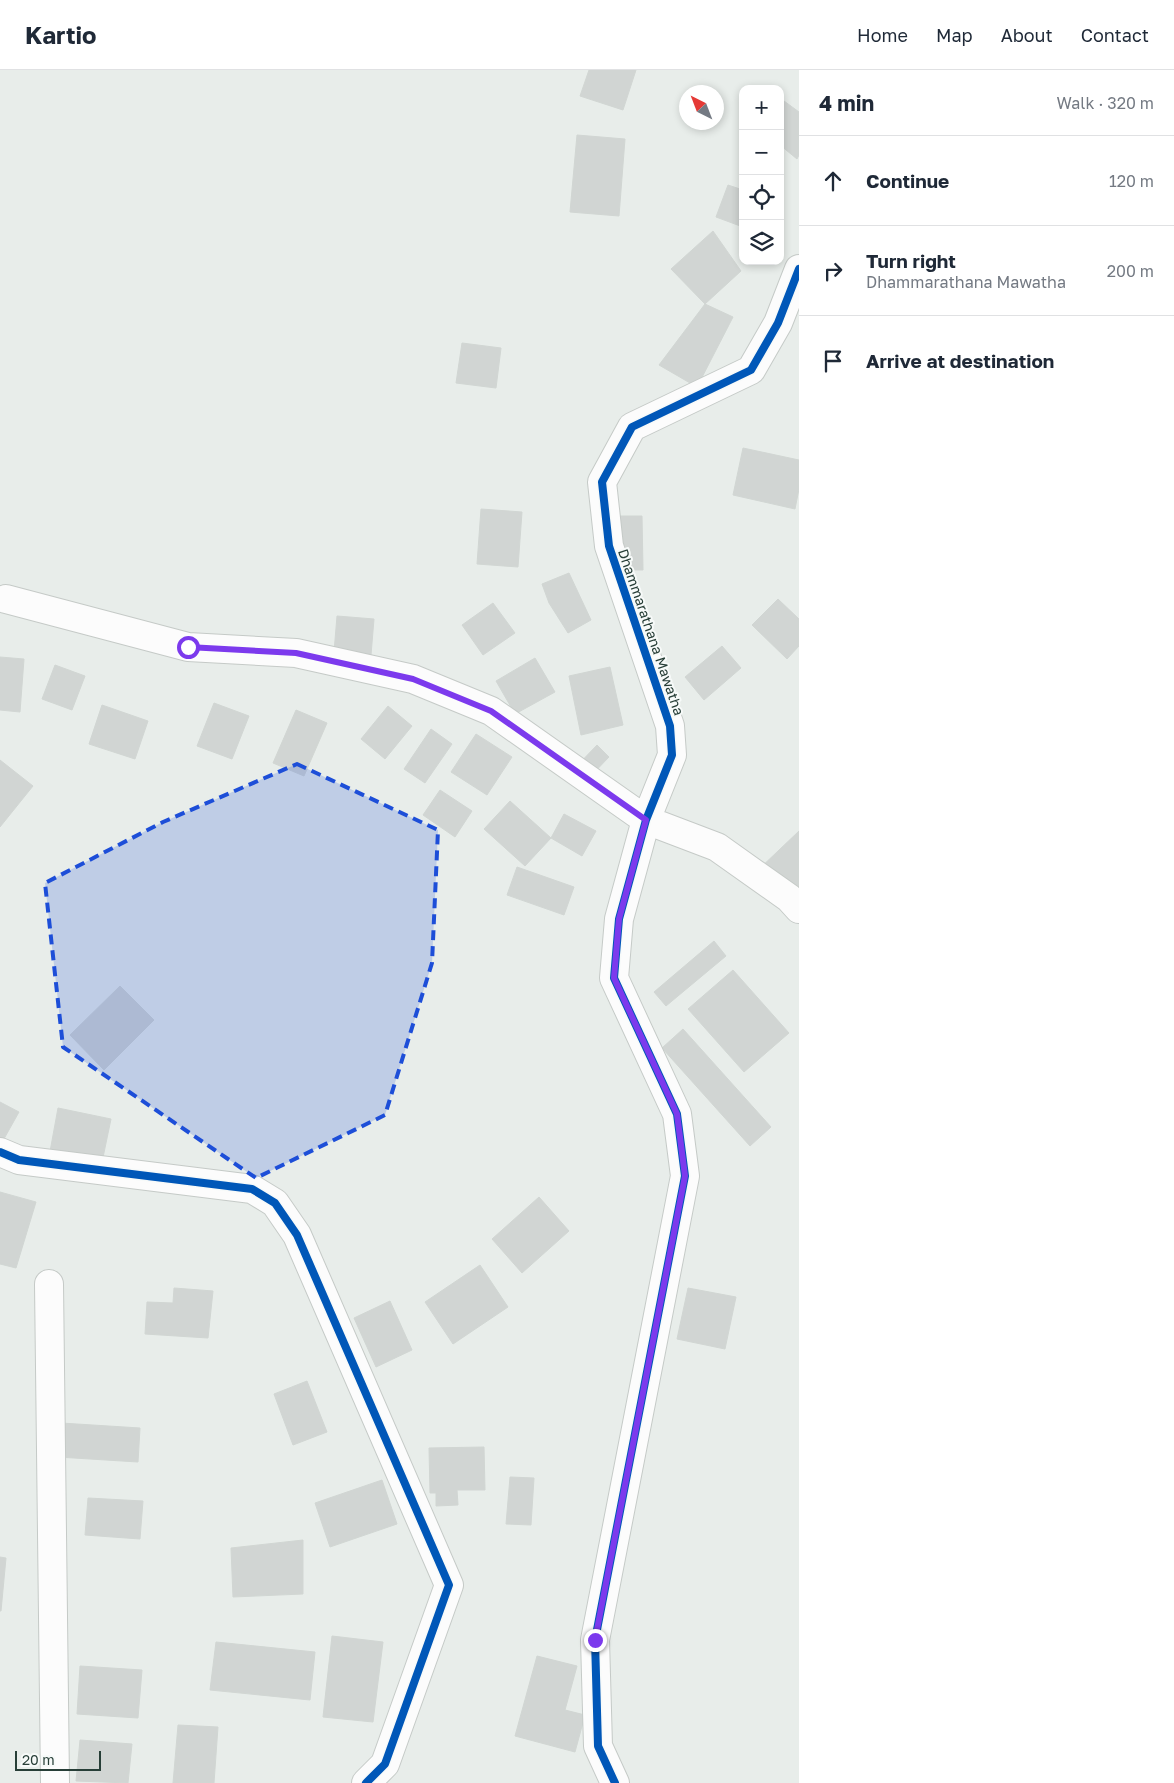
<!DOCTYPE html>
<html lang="en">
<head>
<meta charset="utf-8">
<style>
	body { margin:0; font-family:"Golos Text",sans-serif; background:#f2f2f3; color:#1f2937 }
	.controls { position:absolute; right:15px; top:15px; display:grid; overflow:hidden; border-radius:10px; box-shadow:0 2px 8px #0003 }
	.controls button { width:45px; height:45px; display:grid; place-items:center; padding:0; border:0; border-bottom:1px solid #e0e1e3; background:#fff; color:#1f2937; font:25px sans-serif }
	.compass { position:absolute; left:679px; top:15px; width:45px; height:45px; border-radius:50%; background:#fff; box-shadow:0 2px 8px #0003; rotate:318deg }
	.scale { position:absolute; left:15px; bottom:12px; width:86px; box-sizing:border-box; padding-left:5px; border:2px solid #273e37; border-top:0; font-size:14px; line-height:18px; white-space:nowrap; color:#273e37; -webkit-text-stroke:4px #f7faf9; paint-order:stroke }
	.stop { position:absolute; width:15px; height:15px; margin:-11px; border:4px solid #7c3aed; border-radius:50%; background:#fff }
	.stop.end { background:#7c3aed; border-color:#fff; box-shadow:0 1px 5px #0008 }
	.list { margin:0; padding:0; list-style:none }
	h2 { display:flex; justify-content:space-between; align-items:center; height:65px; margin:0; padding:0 20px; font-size:21px }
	h2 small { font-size:16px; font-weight:400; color:#747a83 }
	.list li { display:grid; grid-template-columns:32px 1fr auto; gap:15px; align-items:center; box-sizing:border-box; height:90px; padding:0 20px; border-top:1px solid #e0e1e3 }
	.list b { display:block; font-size:19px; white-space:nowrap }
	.list p { margin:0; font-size:16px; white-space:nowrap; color:#747a83 }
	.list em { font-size:16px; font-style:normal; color:#747a83 }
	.icon { flex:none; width:28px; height:28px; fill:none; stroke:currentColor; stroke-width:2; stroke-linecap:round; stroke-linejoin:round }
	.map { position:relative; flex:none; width:799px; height:1713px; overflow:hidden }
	header { display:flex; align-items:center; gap:30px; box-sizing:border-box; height:70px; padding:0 25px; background:#fff; border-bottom:1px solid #e0e1e3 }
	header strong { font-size:24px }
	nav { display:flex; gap:28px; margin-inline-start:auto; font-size:18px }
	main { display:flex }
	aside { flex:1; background:#fff }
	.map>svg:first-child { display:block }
	.building { fill:#d1d5d3; stroke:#d1d6d3 }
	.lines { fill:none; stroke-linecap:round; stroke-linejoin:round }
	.minor-casing { stroke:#c5cac7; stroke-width:30 }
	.minor { stroke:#fcfcfc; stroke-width:28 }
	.cycleway-casing { stroke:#f7faf9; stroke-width:11 }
	.cycleway { stroke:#0057b8; stroke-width:8 }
	.route { stroke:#7c3aed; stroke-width:6 }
	.marked { fill:#1d4ed8; fill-opacity:0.2; stroke:#1d4ed8; stroke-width:4; stroke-dasharray:10 6; stroke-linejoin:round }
	.labels { text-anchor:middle; stroke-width:4; stroke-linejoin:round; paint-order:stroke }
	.street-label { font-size:14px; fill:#273e37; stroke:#f7faf9 }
</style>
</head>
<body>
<header>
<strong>Kartio</strong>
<nav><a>Home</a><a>Map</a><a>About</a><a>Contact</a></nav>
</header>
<main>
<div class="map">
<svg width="799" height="1713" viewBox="0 0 799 1713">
	<rect width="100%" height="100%" fill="#e8edea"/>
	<path class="building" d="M 589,0 L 636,0 L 623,40 L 580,26 Z
		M 780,28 L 799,42 L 799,85 L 797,89 L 780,75 Z
		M 577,65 L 625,69 L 619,146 L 570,142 Z
		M 728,115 L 743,120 L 743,157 L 716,147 Z
		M 713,161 L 741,201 L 705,234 L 671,199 Z
		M 705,234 L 733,247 L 697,317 L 659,295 Z
		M 462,273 L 501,278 L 496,318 L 456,313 Z
		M 743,378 L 799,390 L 799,419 L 795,439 L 733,425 Z
		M 481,439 L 522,442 L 518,497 L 477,494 Z
		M 619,446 L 642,446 L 643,500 L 620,500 Z
		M 569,503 L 591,550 L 568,563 L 549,533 L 542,514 Z
		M 778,529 L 799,549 L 799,576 L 787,589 L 752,555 Z
		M 493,533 L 515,563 L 483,585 L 462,555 Z
		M 337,546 L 374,549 L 371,585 L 334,582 Z
		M 722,576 L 741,598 L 704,630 L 685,607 Z
		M 0,587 L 24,589 L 20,642 L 0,640 Z
		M 535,588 L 555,622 L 515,644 L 496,611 Z
		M 55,595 L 85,606 L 72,640 L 42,629 Z
		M 610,597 L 623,655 L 581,665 L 569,606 Z
		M 214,633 L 249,646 L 232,689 L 197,676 Z
		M 102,635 L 148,651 L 135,689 L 89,674 Z
		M 388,636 L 412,656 L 385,689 L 361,669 Z
		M 296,640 L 327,653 L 304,706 L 273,693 Z
		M 431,659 L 452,674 L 425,713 L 404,699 Z
		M 476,664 L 512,687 L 487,725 L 451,702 Z
		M 597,675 L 609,687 L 586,711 L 574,699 Z
		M 0,690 L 33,716 L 0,757 Z
		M 440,720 L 472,741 L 455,767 L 423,745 Z
		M 510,731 L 551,768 L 525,796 L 484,759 Z
		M 564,744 L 596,761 L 582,786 L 551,768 Z
		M 799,761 L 799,845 L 757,801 Z
		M 517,797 L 574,817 L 564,845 L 507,825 Z
		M 714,871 L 726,886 L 666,936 L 654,922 Z
		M 733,900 L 789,963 L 744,1002 L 688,939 Z
		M 120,916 L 154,950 L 104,1000 L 70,965 Z
		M 683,959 L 771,1057 L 750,1076 L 662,978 Z
		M 0,1032 L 19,1042 L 0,1076 Z
		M 58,1038 L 111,1049 L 101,1097 L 49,1087 Z
		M 0,1122 L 36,1132 L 16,1198 L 0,1194 Z
		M 539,1127 L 569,1161 L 522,1203 L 492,1169 Z
		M 480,1195 L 508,1237 L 453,1274 L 425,1232 Z
		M 174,1218 L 213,1221 L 208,1268 L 145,1264 L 147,1232 L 173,1233 Z
		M 688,1218 L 736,1227 L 725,1279 L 677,1269 Z
		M 390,1231 L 412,1280 L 376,1297 L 354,1248 Z
		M 307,1311 L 327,1362 L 293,1375 L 274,1324 Z
		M 61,1353 L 140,1358 L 138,1392 L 58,1387 Z
		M 484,1377 L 485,1420 L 457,1420 L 458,1435 L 436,1436 L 436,1423 L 430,1423 L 429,1378 Z
		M 510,1407 L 534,1408 L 531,1455 L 506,1454 Z
		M 382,1410 L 397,1454 L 330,1477 L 315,1433 Z
		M 88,1428 L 143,1431 L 140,1469 L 85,1465 Z
		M 303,1470 L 303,1524 L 233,1527 L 231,1478 Z
		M 0,1487 L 6,1488 L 1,1541 L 0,1541 Z
		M 332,1566 L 383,1572 L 373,1652 L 323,1647 Z
		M 216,1572 L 315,1582 L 310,1630 L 210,1620 Z
		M 537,1586 L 577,1596 L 565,1640 L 585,1645 L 575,1682 L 515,1666 Z
		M 80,1596 L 142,1600 L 138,1648 L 77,1644 Z
		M 178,1655 L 218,1657 L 214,1713 L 173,1713 Z
		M 80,1670 L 132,1674 L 128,1713 L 76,1711 Z"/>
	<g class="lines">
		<g class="minor-casing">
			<path id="minor" d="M 6,529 L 188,577 L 296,583 L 413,609 L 491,641 L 646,750 L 717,777 L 789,828 L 799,839
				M 0,1082 L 19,1090 L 252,1119 L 275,1133 L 297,1165 L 449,1515 L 385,1694 L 366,1713
				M 49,1214 L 55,1713
				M 615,1713 L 598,1676 L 595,1570 L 685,1106 L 677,1044 L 614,908 L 619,849 L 646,750 L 672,685 L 670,656 L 609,476 L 602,412 L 632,357 L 751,300 L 778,253 L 799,199"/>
		</g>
		<use href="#minor" class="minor"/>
		<g class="cycleway-casing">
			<path id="cycleway" d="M 0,1082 L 19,1090 L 252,1119 L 275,1133 L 297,1165 L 449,1515 L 385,1694 L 366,1713
				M 615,1713 L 598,1676 L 595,1570 L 685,1106 L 677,1044 L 614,908 L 619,849 L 646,750 L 672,685 L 670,656 L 609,476 L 602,412 L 632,357 L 751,300 L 778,253 L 799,199"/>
		</g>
		<use href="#cycleway" class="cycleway"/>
	</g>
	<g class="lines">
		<path class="route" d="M 188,577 L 296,583 L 413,609 L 491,641 L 646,750 L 619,849 L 614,908 L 677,1044 L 685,1106 L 595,1570"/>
	</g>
	<path class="marked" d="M 297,694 L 438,760 L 432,893 L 385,1045 L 256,1108 L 63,977 L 45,813 L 163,752 Z"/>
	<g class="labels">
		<g class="street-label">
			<text transform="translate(651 562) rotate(71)" y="5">Dhammarathana Mawatha</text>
		</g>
	</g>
</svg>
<div class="controls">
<button>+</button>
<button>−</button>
<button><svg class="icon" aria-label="locate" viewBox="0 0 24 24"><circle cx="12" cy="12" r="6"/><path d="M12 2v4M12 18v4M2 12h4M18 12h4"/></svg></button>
<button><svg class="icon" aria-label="layers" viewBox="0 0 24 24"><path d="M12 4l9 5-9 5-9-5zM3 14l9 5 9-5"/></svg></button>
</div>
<svg class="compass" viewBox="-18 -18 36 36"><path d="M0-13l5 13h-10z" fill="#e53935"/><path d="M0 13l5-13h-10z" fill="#747a83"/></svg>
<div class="scale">20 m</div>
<div class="stop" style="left:188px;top:577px"></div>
<div class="stop end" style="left:595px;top:1570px"></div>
</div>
<aside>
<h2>4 min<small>Walk · 320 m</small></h2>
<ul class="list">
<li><svg class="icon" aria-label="ahead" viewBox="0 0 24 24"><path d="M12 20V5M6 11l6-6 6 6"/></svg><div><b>Continue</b></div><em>120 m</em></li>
<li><svg class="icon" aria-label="right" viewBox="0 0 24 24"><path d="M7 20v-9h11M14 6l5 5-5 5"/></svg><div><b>Turn right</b><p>Dhammarathana Mawatha</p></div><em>200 m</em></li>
<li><svg class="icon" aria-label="arrive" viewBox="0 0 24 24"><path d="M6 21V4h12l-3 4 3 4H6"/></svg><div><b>Arrive at destination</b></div></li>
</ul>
</aside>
</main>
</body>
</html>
